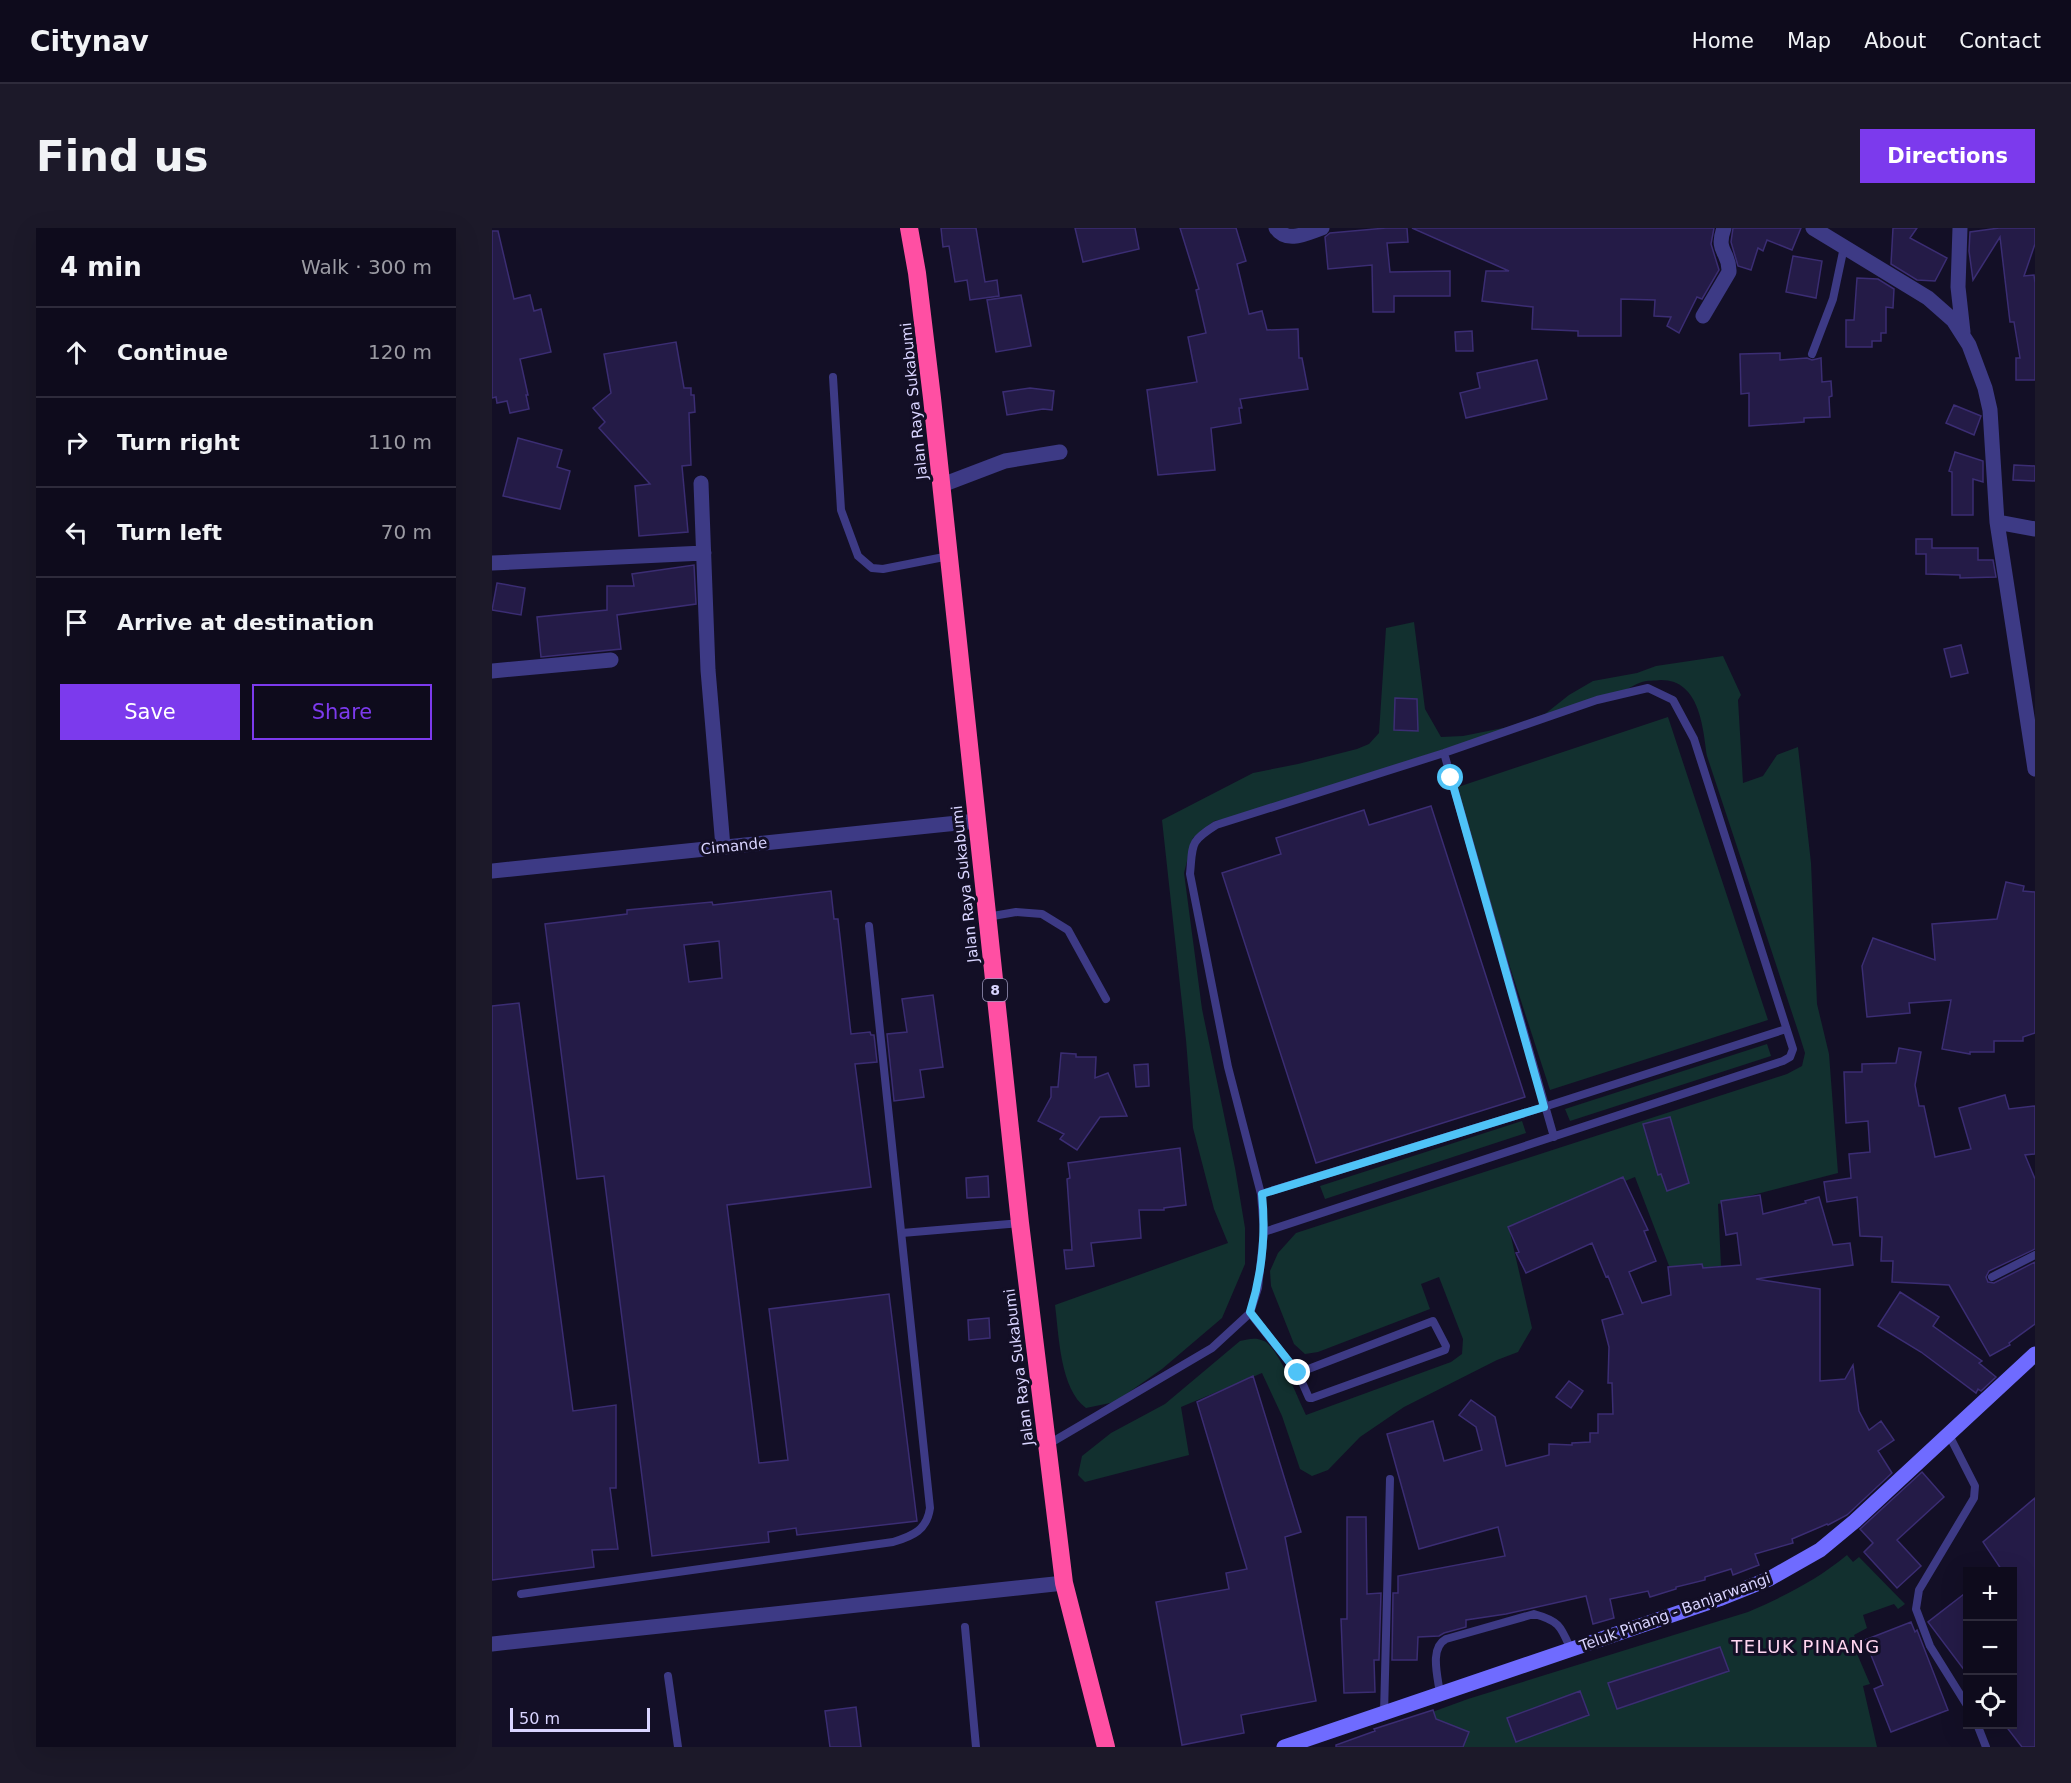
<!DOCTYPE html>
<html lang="en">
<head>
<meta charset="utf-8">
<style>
	body { margin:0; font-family:"DejaVu Sans",sans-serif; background:#1c1929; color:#f1f3f6 }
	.controls { position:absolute; right:18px; bottom:18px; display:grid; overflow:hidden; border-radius:0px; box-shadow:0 6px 24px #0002 }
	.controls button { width:54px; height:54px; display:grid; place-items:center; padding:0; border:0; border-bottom:2px solid #2e2b3b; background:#0e0b1c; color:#f1f3f6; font:30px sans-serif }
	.scale { position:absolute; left:18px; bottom:15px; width:140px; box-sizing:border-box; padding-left:6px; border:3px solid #d9d4ff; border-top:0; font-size:16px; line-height:21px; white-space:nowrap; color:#d9d4ff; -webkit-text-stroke:4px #130f26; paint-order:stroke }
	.stop { position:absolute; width:18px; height:18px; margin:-14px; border:4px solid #4fc3f7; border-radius:50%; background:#fff }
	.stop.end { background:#4fc3f7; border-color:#fff; box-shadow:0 2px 6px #0008 }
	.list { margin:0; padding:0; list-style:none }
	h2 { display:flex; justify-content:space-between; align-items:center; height:78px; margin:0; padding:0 24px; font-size:26px }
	h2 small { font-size:20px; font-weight:400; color:#9b9ba3 }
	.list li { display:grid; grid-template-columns:39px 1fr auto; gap:18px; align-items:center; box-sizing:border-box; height:90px; padding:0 24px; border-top:2px solid #2e2b3b }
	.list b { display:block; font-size:22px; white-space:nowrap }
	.list em { font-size:20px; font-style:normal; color:#9b9ba3 }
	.actions { display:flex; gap:12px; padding:18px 24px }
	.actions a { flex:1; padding:14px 0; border:2px solid #7c3aed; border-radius:0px; text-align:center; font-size:21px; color:#7c3aed }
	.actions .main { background:#7c3aed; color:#fff }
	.icon { flex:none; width:33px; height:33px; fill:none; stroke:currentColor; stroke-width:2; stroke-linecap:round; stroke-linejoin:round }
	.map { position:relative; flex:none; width:1543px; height:1519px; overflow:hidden; border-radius:0px }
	header { display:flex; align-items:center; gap:36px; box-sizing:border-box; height:84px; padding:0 30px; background:#0e0b1c; border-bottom:2px solid #2e2b3b }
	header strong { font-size:28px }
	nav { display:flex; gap:33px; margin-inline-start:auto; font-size:21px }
	.intro { display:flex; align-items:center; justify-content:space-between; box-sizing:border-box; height:144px; padding:0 36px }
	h1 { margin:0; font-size:42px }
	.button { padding:15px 27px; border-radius:0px; background:#7c3aed; color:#fff; font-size:21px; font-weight:700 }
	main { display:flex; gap:36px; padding:0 36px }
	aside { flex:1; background:#0e0b1c; border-radius:0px; box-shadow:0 6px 24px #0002 }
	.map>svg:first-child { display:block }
	.green { fill:#12302f }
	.building { fill:#241b47; stroke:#3b2d73; stroke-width:1.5; fill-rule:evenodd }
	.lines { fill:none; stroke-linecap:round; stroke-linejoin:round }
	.lane { stroke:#3d3a85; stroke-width:8 }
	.street { stroke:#3d3a85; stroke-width:15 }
	.secondary { stroke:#6f6bff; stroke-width:15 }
	.highway { stroke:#ff4fa3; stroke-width:18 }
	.route { stroke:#4fc3f7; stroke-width:8 }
	.labels { text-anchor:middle; stroke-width:6; stroke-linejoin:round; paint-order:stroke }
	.shield { fill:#130f26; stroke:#9e99be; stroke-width:1.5 }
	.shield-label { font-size:14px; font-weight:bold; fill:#d9d4ff }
	.street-label { font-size:15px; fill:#d9d4ff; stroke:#130f26 }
	.quarter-label { font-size:18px; letter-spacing:1.5px; fill:#ffd6f0; stroke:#130f26 }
</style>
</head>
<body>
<header>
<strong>Citynav</strong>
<nav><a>Home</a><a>Map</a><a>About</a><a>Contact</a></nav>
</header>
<div class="intro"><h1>Find us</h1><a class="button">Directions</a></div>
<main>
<aside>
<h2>4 min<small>Walk · 300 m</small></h2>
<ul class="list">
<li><svg class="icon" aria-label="ahead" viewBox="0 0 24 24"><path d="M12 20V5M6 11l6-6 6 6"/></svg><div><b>Continue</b></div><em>120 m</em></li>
<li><svg class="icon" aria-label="right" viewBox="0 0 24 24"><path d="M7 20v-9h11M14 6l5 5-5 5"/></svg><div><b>Turn right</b></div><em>110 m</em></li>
<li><svg class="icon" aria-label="left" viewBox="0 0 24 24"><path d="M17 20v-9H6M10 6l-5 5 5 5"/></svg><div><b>Turn left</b></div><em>70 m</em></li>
<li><svg class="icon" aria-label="arrive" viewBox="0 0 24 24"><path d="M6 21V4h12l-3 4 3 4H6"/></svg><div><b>Arrive at destination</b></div></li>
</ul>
<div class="actions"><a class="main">Save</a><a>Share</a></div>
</aside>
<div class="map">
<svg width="1543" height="1519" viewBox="0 0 1543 1519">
	<rect width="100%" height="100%" fill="#130f26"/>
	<path class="green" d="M 922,394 L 933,481 L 949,509 L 971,508 L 1016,499 L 1053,486 L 1077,467 L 1101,453 L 1145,445 L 1164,438 L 1231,428 L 1249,467 L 1246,472 L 1251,555 L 1271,548 L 1285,527 L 1306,519 L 1319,635 L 1325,776 L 1337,826 L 1346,945 L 1226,976 L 1229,1038 L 1179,1043 L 1143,949 L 1017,1000 L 1040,1100 L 1026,1124 L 1005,1132 L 912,1179 L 868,1209 L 836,1242 L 820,1248 L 808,1241 L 790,1188 L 770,1145 L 689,1179 L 697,1227 L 593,1254 L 586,1247 L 590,1228 L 619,1205 L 673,1176 L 748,1113 C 757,1111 763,1109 772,1113 C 786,1119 806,1171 814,1187 L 959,1134 L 970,1126 L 971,1111 L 947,1049 L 929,1056 L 938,1081 L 826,1124 L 813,1126 L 802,1116 L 779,1058 L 778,1043 L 786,1025 L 804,1005 L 1295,846 L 1310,838 L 1313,825 L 1308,809 L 1215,528 C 1211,500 1208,452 1169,452 C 1163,453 1155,452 1150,454 C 1143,456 1136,461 1129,464 L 743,589 L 722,593 L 701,610 L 692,645 L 710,781 L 743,940 L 753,1000 L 753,1036 L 730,1090 L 670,1141 L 623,1174 L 594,1180 C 568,1161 567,1108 563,1077 L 736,1015 L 722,981 L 701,900 L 694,812 L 670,592 L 761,545 L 806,536 L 865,521 L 877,516 L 887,505 L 894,400 Z
		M 1176,489 L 1276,792 L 1058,862 L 960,561 Z
		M 1275,816 L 1279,828 L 1078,893 L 1073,881 Z
		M 1030,893 L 1034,905 L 833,971 L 828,958 Z
		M 1355,1327 L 1361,1334 L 1367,1329 L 1413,1376 L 1406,1381 L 1402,1376 L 1371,1387 L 1375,1400 L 1362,1407 L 1364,1412 L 1360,1414 L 1378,1456 L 1371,1458 L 1385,1519 L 844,1519 L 976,1471 L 1256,1384 C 1291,1369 1325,1352 1355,1327 Z"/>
	<path class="building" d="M 449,0 L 484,0 L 493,54 L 505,52 L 507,68 L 478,72 L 475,52 L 463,54 L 457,18 L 451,19 Z
		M 583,0 L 643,0 L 647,21 L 591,34 Z
		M 688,0 L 744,0 L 754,33 L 745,36 L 757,86 L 770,83 L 775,102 L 806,101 L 807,130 L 810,130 L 816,161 L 748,171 L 750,180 L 747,180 L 749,195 L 719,200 L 723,242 L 666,247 L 655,162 L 705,154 L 696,109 L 714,105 L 704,62 L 707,61 Z
		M 894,0 L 915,0 L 916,14 L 895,15 L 898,44 L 958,43 L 958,68 L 902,68 L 902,84 L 881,84 L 880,37 L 836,41 L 833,9 L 838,5 Z
		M 920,0 L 1222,0 L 1219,16 L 1227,42 L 1210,71 L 1205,69 L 1187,105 L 1175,98 L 1179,89 L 1162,88 L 1163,72 L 1129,71 L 1129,108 L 1086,108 L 1086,103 L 1040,101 L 1041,79 L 990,73 L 994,43 L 1017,43 Z
		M 1241,0 L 1309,0 L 1300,22 L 1275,12 L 1271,23 L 1266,20 L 1259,42 L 1246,38 L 1239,14 Z
		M 1401,0 L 1425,0 L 1418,10 L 1455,30 L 1443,53 L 1425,52 L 1399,36 Z
		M 1507,0 L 1543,0 L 1543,16 L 1532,48 L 1542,47 L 1543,55 L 1543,152 L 1524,152 L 1524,130 L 1528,130 L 1522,94 L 1518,94 L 1508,9 L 1481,52 L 1477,23 L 1478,4 Z
		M 0,3 L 6,3 L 22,71 L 38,67 L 42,83 L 49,81 L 59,124 L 28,131 L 36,167 L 34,167 L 37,181 L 18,185 L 15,173 L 5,175 L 4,169 L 0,170 Z
		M 1301,28 L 1330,33 L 1324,70 L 1294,64 Z
		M 1365,50 L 1386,51 L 1402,61 L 1401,80 L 1394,79 L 1394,105 L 1389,105 L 1389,113 L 1380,113 L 1380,119 L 1354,119 L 1354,92 L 1362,92 Z
		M 529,67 L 539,118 L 504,124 L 495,72 Z
		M 980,103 L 981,123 L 964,123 L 963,104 Z
		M 184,114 L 192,160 L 199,160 L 199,167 L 202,167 L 203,184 L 197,185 L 199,237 L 190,238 L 196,304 L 147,308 L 143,258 L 158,256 L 107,200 L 113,194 L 101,180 L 119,165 L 112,126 Z
		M 1288,125 L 1288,132 L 1315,130 L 1320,132 L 1329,130 L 1330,154 L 1339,153 L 1340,168 L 1337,169 L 1338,189 L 1312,190 L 1312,194 L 1257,198 L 1257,165 L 1249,166 L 1248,126 Z
		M 1045,132 L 1055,171 L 974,190 L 968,165 L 988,160 L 985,145 Z
		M 538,160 L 562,163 L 560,182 L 551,181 L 515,187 L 511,164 Z
		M 1462,177 L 1489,188 L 1482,207 L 1454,195 Z
		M 26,210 L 70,222 L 65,239 L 78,243 L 68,281 L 11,268 Z
		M 1463,224 L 1491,233 L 1491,254 L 1481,251 L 1481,287 L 1460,287 L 1460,244 L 1457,243 Z
		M 1522,237 L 1543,238 L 1543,253 L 1521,252 Z
		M 1424,311 L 1440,311 L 1440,320 L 1486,320 L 1486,332 L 1501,332 L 1504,349 L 1468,350 L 1468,347 L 1434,346 L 1434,326 L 1424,326 Z
		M 202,337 L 204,376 L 125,387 L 129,421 L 49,429 L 45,389 L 115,382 L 115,358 L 142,358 L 140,346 Z
		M 5,355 L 33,360 L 29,387 L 0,382 Z
		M 1469,417 L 1476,445 L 1459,449 L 1452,421 Z
		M 903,470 L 925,471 L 926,503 L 902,502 Z
		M 939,578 L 1033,869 L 824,935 L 730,645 L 789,626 L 784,610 L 872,582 L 877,597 Z
		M 1514,654 L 1532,658 L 1531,663 L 1543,664 L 1543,805 L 1531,809 L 1531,813 L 1502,813 L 1502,824 L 1478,824 L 1478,826 L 1450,821 L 1459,772 L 1417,775 L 1418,785 L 1375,789 L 1370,738 L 1381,710 L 1443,732 L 1440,696 L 1505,691 Z
		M 339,663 L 342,691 L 346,691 L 359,806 L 378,804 L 379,807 L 382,807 L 385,834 L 363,836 L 379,959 L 235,977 L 267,1235 L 296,1232 L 277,1081 L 397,1066 L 425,1293 L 305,1307 L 304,1300 L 276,1304 L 277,1314 L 160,1328 L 112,948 L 85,951 L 53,696 L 135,686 L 135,682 L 220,674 L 221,677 ZM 227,713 L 230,750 L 197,754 L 192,717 Z
		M 441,767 L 451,839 L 428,842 L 432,869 L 402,873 L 395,806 L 415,804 L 410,771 Z
		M 27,775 L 81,1183 L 124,1177 L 124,1260 L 118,1260 L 126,1321 L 100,1322 L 102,1339 L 0,1352 L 0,778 Z
		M 1407,820 L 1429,824 L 1423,857 L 1427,878 L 1432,878 L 1443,929 L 1479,921 L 1467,880 L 1513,867 L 1517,881 L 1543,878 L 1543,926 L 1533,927 L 1543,951 L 1543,1021 L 1497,1043 L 1494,1049 L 1496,1054 L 1502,1055 L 1543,1034 L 1543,1096 L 1517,1115 L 1518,1117 L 1498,1128 L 1457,1057 L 1400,1054 L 1401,1033 L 1389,1033 L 1390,1009 L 1368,1008 L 1365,969 L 1335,974 L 1332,954 L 1359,950 L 1357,926 L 1378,924 L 1376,893 L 1354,895 L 1352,844 L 1370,844 L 1370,836 L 1404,835 Z
		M 569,825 L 584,826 L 584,829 L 604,829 L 603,850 L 616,845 L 635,888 L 608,889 L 585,922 L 568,911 L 572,906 L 546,893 L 559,869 L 559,859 L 566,859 Z
		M 656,836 L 657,858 L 644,859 L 642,837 Z
		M 1178,889 L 1197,955 L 1175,963 L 1169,946 L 1166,947 L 1151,896 Z
		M 688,920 L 694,977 L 672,980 L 672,982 L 647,982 L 649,1010 L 599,1015 L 602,1038 L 574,1041 L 572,1022 L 580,1022 L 575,951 L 578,950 L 576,935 Z
		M 496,948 L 497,969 L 475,970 L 474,950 Z
		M 1131,949 L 1156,1002 L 1152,1003 L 1164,1033 L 1137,1044 L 1150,1075 L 1179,1067 L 1176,1039 L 1210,1036 L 1211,1040 L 1249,1037 L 1245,1005 L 1234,1007 L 1229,973 L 1268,967 L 1271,986 L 1314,975 L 1313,973 L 1327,969 L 1341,1017 L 1358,1015 L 1361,1037 L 1264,1051 L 1328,1061 L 1328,1153 L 1353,1151 L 1361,1137 L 1367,1183 L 1377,1202 L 1389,1193 L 1402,1212 L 1386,1223 L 1400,1245 L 1355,1287 L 1336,1297 L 1335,1296 L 1300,1311 L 1301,1315 L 1263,1326 L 1267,1337 L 1241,1347 L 1239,1341 L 1213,1349 L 1213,1352 L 1184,1359 L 1184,1361 L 1158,1369 L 1156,1363 L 1118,1371 L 1122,1390 L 1101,1396 L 1094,1368 L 1014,1386 L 974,1392 L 974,1399 L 952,1405 L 947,1408 L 926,1409 L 925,1432 L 900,1432 L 901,1365 L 906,1365 L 906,1348 L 1013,1328 L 1006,1299 L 927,1321 L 895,1206 L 941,1193 L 952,1233 L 990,1222 L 984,1199 L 967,1187 L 979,1172 L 1003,1189 L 1014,1238 L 1057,1227 L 1057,1216 L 1080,1217 L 1080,1215 L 1098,1214 L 1098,1205 L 1106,1205 L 1106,1186 L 1121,1186 L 1120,1155 L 1116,1155 L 1117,1119 L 1110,1092 L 1131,1086 L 1116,1048 L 1114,1049 L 1100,1015 L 1034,1045 L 1024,1025 L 1027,1024 L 1016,999 Z
		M 1408,1064 L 1447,1089 L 1441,1098 L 1490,1133 L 1487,1135 L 1504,1149 L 1489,1163 L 1486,1161 L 1484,1165 L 1429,1124 L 1386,1098 Z
		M 497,1090 L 498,1110 L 477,1112 L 476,1092 Z
		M 761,1148 L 809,1304 L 793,1309 L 824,1473 L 749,1487 L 752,1505 L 690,1517 L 664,1374 L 737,1361 L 734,1345 L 755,1341 L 705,1174 Z
		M 1077,1153 L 1091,1163 L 1079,1180 L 1064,1169 Z
		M 1430,1244 L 1452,1269 L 1405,1312 L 1429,1338 L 1405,1360 L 1372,1324 L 1381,1315 L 1368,1301 Z
		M 1543,1270 L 1543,1519 L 1530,1519 L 1513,1497 L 1521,1497 L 1521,1344 L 1511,1344 L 1491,1314 Z
		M 855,1289 L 874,1289 L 875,1366 L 889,1365 L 887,1432 L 882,1432 L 883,1464 L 852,1465 L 849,1391 L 855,1391 Z
		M 1476,1363 L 1476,1447 L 1436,1394 Z
		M 1419,1394 L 1423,1404 L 1425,1402 L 1456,1482 L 1399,1504 L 1382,1461 L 1391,1457 L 1373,1412 Z
		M 1228,1419 L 1237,1443 L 1125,1481 L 1116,1455 Z
		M 1088,1463 L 1097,1487 L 1024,1514 L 1015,1490 Z
		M 364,1479 L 369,1519 L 338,1519 L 333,1483 Z
		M 941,1482 L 944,1491 L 977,1504 L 971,1519 L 844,1519 L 844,1517 L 883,1503 L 882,1501 Z"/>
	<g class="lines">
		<path class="lane" d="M 1320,126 L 1341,71 L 1352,19
			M 341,149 L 349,282 L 366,328 L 380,340 L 391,341 L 457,328
			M 952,525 L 1062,909
			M 495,689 L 524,684 L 550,686 L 576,702 L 614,771
			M 769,966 L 1052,879 L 1294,801
			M 410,1005 L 528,995
			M 1500,1049 L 1543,1027
			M 758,1085 L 806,1145 L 817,1170 L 820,1170 L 953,1122 L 954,1118 L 941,1093 L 806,1145
			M 1456,1205 L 1483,1258 L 1482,1270 L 1427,1362 L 1424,1381 L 1438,1418 L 1476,1479
			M 555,1217 L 720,1120 L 758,1085 L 766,1060 L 772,1004 L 769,966 L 736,839 L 698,646 C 701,616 697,614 724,597 L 952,525 L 1105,472 L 1156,460 L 1181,472 L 1202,511 L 1301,821 L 1298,829 L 1291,833 L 772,1004
			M 29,1366 L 401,1314 C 421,1308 435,1302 438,1280 L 377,698
			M 473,1399 L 484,1519
			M 176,1448 L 186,1519
			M 948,1466 C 946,1449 937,1420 954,1411 L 1042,1386 C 1068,1393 1069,1399 1079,1422
			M 892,1486 L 898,1251
			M 1485,1496 L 1494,1519"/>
		<path class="street" d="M 784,0 C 795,16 815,5 830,0
			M 1321,0 L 1436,70 L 1461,92 L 1477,117 L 1493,160 L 1498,182 L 1505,294 L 1543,541
			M 1468,0 L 1466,59 L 1471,104
			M 1211,88 L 1237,44 C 1238,23 1223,25 1232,0
			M 209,255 L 216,442 L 231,619
			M 450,257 L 513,233 L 568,224
			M 1505,294 L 1543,301
			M 0,335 L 212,325
			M 0,443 L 119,432
			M 0,643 L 485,593
			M 0,1416 L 572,1355"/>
		<path class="secondary" d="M 792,1519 L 1227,1371 L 1277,1351 L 1328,1322 L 1363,1293 L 1543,1126"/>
		<path class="highway" d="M 417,0 L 425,45 L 440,170 L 528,995 L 572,1355 L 614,1519"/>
	</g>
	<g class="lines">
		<path class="route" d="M 806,1145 L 758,1084 C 770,1046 774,1006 770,966 L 1052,879 L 959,550"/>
	</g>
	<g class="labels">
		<rect class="shield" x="491" y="751" width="24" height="22" rx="4.5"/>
		<g class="shield-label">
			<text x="503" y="767">8</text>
		</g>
		<g class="street-label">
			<text transform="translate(422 173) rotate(-96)" y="5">Jalan Raya Sukabumi</text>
			<text transform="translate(242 618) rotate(-6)" y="5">Cimande</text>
			<text transform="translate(473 656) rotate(-96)" y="5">Jalan Raya Sukabumi</text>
			<text transform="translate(527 1139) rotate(-97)" y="5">Jalan Raya Sukabumi</text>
			<text transform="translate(1183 1384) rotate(-20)" y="5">Teluk Pinang - Banjarwangi</text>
		</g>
		<g class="quarter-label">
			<text x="1314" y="1425">TELUK PINANG</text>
		</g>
	</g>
</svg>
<div class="controls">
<button>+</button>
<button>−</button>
<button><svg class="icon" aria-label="locate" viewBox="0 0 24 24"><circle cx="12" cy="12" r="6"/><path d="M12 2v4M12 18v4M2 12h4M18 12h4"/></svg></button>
</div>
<div class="scale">50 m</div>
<div class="stop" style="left:959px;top:550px"></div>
<div class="stop end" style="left:806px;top:1145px"></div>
</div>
</main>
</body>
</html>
